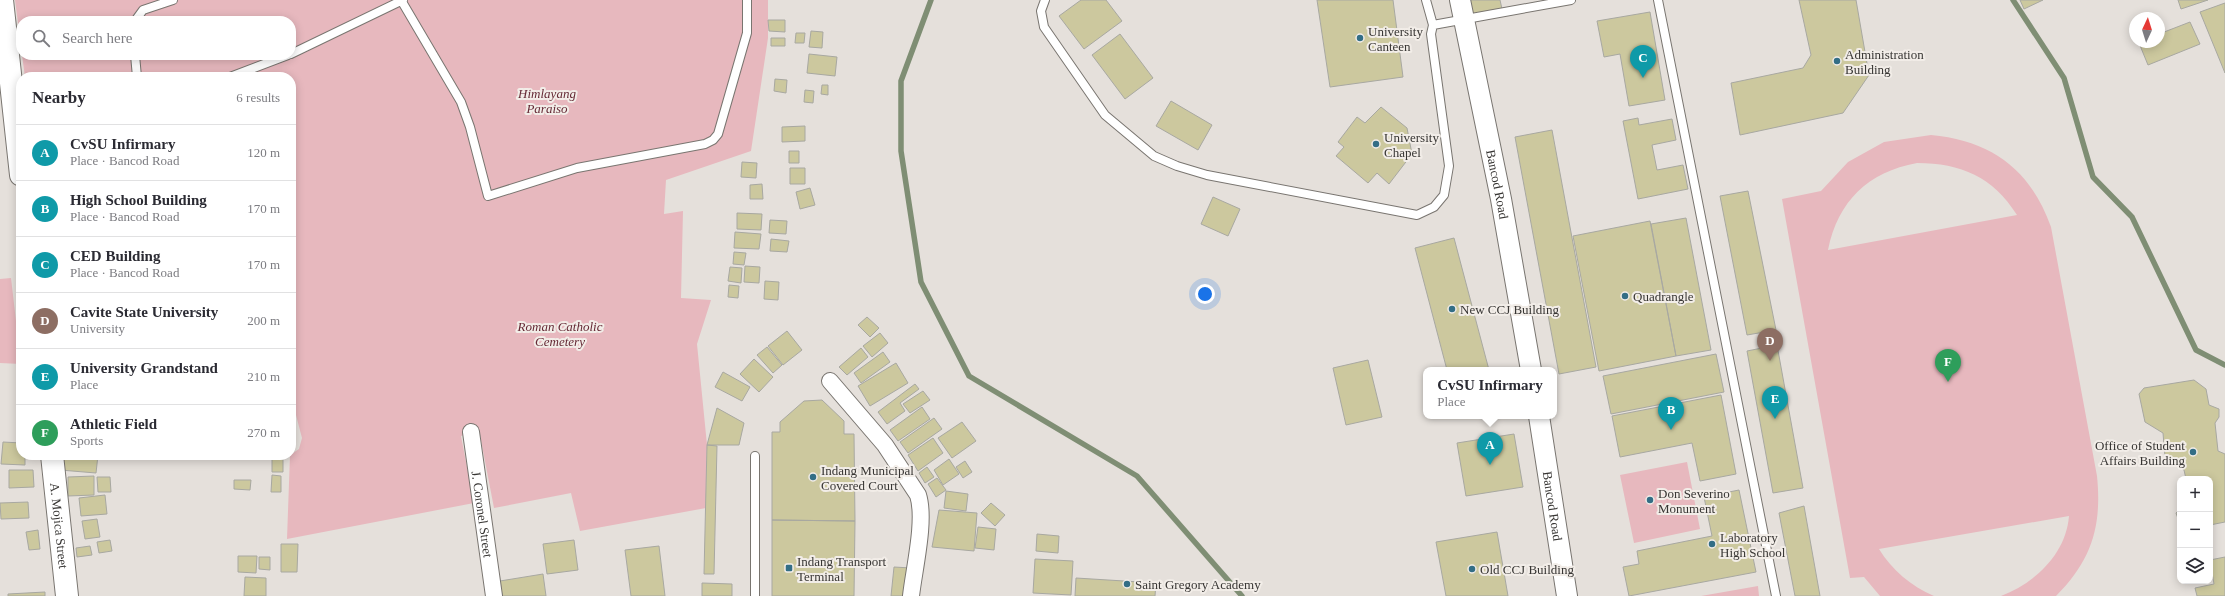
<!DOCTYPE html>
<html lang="en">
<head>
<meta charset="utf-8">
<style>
	body { margin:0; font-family:"Times New Roman",serif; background:#f2f2f3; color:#2b2b33 }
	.controls { position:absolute; right:12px; bottom:12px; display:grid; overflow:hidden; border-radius:8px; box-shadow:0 2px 10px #0003 }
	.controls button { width:36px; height:36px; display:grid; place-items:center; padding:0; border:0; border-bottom:1px solid #e1e1e2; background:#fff; color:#2b2b33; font:20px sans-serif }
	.compass { position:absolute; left:2129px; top:12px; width:36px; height:36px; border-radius:50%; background:#fff; box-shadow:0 2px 10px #0003; rotate:4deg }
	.you { position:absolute; left:1205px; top:294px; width:14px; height:14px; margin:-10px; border:3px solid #fff; border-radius:50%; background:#1a73e8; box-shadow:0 0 0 6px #1a73e833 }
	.badge { display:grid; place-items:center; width:26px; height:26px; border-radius:50%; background:#336e86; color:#fff; font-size:13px; font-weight:700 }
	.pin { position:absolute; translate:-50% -33px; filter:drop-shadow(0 1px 2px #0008) }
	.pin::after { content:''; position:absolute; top:21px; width:14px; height:12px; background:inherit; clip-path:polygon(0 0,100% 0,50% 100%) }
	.popup { position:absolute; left:1423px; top:367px; width:134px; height:52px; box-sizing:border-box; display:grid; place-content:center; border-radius:8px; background:#fff; filter:drop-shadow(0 1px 3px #0005); font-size:13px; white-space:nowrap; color:#7c7c81 }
	.popup b { font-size:15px; color:#2b2b33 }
	.popup::after { content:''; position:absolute; left:50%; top:100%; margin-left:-8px; border:8px solid transparent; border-top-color:#fff }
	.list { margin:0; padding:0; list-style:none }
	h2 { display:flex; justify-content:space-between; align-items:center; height:52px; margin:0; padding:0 16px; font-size:17px }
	h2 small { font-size:13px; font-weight:400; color:#7c7c81 }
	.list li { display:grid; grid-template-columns:26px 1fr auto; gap:12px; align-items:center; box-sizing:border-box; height:56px; padding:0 16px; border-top:1px solid #e1e1e2 }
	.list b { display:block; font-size:15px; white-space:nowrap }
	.list p { margin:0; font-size:13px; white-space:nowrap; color:#7c7c81 }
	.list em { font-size:13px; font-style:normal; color:#7c7c81 }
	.icon { flex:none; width:22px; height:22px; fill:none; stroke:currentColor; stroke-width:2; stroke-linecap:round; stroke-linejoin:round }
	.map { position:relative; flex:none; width:2225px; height:596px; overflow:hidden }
	.search { position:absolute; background:#fff; box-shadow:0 2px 10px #0003; left:16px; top:16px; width:280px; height:44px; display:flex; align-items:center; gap:10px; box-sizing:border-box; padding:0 14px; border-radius:16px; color:#7c7c81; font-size:15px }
	.panel { position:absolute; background:#fff; box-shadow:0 2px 10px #0003; left:16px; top:72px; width:280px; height:388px; border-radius:16px }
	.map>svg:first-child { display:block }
	.green { fill:#e7b8be; fill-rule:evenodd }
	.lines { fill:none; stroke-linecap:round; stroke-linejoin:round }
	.stream { stroke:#7f8e74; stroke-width:5.5 }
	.building { fill:#ccc89e; stroke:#a8a8a1 }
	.service-casing { stroke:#797570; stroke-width:10 }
	.minor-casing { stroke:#797570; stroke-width:18 }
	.tertiary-casing { stroke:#797570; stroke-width:22 }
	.secondary-casing { stroke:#797570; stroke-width:24 }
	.service { stroke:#fff; stroke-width:8 }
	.minor { stroke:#fff; stroke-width:16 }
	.tertiary { stroke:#fff; stroke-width:20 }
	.secondary { stroke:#fff; stroke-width:22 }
	.poi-dot { fill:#336e86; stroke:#f2ede8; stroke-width:1.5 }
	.labels { text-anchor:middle; stroke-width:4; stroke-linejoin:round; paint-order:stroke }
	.poi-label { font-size:13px; fill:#373533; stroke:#f2ede8; text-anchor:start }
	.park-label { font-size:13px; font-style:italic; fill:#652935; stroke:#f2ede8 }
	.street-label { font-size:13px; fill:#373533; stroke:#f2ede8 }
</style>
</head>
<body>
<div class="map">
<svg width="2225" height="596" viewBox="0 0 2225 596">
	<rect width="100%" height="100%" fill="#e5e0db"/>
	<path class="green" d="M 15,0 L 768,0 L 768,38 L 751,151 L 666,180 L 664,214 L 683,211 L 681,298 L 711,300 L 697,344 L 707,445 L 706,508 L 580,531 L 571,493 L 494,508 L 479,430 L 461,436 L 474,503 L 287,539 L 290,455 L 299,449 L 302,438 L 291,396 L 291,77 L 25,77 L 22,55 L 291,55 L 291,21 L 21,21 L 21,46 Z
		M 1931,135 C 1992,141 2030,169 2051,227 L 2097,476 C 2102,526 2092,560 2056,596 L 2001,596 C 2035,583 2066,554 2069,516 L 1879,549 C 1892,570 1911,586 1934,596 L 1880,596 L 1864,577 L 1850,578 L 1782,199 L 1821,191 L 1848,162 L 1884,142 ZM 1917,163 C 1961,163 1993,177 2017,215 L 1828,250 C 1838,201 1868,172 1917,163 Z
		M 11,278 L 21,364 L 0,363 L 0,279 Z
		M 1687,462 L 1700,529 L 1634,543 L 1620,475 Z
		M 1758,586 L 1759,596 L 1701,596 Z"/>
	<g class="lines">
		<path class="stream" d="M 931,0 L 901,81 L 901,151 L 921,282 L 969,376 L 1137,476 L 1242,596
			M 2013,0 L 2064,78 L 2093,177 L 2132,217 L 2196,350 L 2225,365"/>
	</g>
	<path class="building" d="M 1081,0 L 1106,0 L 1122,21 L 1084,49 L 1059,16 Z
		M 1317,0 L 1393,0 L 1403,77 L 1330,87 Z
		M 1470,0 L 1500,0 L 1502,9 L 1473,15 Z
		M 1799,0 L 1856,0 L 1869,75 L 1843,113 L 1740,135 L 1731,83 L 1803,68 L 1811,55 Z
		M 2020,0 L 2043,0 L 2024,9 Z
		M 2178,0 L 2208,0 L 2181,9 Z
		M 2225,3 L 2225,73 L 2200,12 Z
		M 1650,12 L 1665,100 L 1629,106 L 1620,54 L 1604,57 L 1597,21 Z
		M 768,20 L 785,20 L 785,32 L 769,31 Z
		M 2190,22 L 2200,44 L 2148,65 L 2139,43 L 2159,42 L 2159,34 Z
		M 811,31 L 823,32 L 822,48 L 809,47 Z
		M 796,33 L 805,33 L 804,43 L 795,43 Z
		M 1120,34 L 1153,78 L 1125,99 L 1092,55 Z
		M 771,38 L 785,38 L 785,46 L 771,46 Z
		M 809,54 L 837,57 L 835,76 L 807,73 Z
		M 775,79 L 787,80 L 786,93 L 774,91 Z
		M 822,85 L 828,85 L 828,95 L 821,94 Z
		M 805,90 L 814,91 L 813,103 L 804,102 Z
		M 1171,101 L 1212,125 L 1198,150 L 1156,126 Z
		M 1381,107 L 1407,128 L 1412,154 L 1389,184 L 1377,173 L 1368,183 L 1336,156 L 1344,147 L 1338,142 L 1357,117 L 1365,123 Z
		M 1638,118 L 1639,125 L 1672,119 L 1676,140 L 1652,145 L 1657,170 L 1683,165 L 1688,189 L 1638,199 L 1623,121 Z
		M 805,126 L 805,141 L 782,142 L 782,127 Z
		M 1552,130 L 1596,367 L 1559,374 L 1515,137 Z
		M 789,151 L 799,151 L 799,163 L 789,163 Z
		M 742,162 L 757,163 L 756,178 L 741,177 Z
		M 790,168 L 805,168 L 805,184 L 790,184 Z
		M 762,184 L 763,199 L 750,199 L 750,185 Z
		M 810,188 L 815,205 L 800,209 L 796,192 Z
		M 1748,191 L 1776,330 L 1747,335 L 1720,196 Z
		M 1213,197 L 1240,209 L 1228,236 L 1201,224 Z
		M 737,213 L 762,214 L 761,230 L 737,229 Z
		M 1686,218 L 1711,350 L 1676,356 L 1651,224 Z
		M 770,220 L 787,221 L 786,234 L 769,233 Z
		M 1650,221 L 1676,356 L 1599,371 L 1573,236 Z
		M 735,232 L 761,234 L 759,249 L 734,248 Z
		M 1454,238 L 1489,370 L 1447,370 L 1415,248 Z
		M 771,239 L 789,241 L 787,252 L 770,251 Z
		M 734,252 L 746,253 L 744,265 L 733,264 Z
		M 745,266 L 760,267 L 759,283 L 744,282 Z
		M 730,267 L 742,268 L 741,283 L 728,281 Z
		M 765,281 L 779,282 L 778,300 L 764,299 Z
		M 729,285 L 739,286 L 738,298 L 728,297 Z
		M 867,317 L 879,328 L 870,337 L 858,325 Z
		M 787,331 L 802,350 L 783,365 L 768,346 Z
		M 880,333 L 888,343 L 872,357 L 863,346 Z
		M 1777,345 L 1803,488 L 1773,493 L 1747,351 Z
		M 767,347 L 782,365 L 773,373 L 757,355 Z
		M 861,348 L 868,357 L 847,375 L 839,367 Z
		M 883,352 L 890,362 L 861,383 L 854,373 Z
		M 1716,354 L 1724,392 L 1611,414 L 1603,376 Z
		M 754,359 L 773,377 L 759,392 L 740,374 Z
		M 1368,360 L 1382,417 L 1346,425 L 1333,368 Z
		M 896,363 L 908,383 L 870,406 L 858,386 Z
		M 723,372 L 750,387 L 742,401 L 715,387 Z
		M 2194,380 L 2206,389 L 2209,405 L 2219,409 L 2219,417 L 2215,423 L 2218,451 L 2225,454 L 2225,522 L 2210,525 L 2210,479 L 2186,479 L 2184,470 L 2165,457 L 2163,433 L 2145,422 L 2139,394 L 2144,388 Z
		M 915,384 L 919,389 L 900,403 L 905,411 L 887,424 L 878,412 Z
		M 923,391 L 930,400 L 910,413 L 903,404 Z
		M 1721,395 L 1736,474 L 1700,481 L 1692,443 L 1620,457 L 1612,416 Z
		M 822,400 L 844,421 L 844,434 L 854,434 L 855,521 L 772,520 L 772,432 L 780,432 L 780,422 L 804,401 Z
		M 922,407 L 930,419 L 898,441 L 890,430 Z
		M 717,408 L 744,423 L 739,445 L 707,445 Z
		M 934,418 L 942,429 L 908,453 L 900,442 Z
		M 962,422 L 976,441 L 952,458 L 938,438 Z
		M 1514,434 L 1523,487 L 1466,496 L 1457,443 Z
		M 933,438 L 943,453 L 918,471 L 908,455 Z
		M 3,442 L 21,443 L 21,455 L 25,455 L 25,465 L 1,464 Z
		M 707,445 L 717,446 L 714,574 L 704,574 Z
		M 62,455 L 98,455 L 96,473 L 60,470 Z
		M 272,455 L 283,455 L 283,472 L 272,472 Z
		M 949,459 L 959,474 L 943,485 L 934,470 Z
		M 965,461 L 972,472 L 963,478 L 956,467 Z
		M 927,467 L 934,477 L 925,483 L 919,473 Z
		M 9,470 L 33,470 L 34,487 L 9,488 Z
		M 272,475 L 281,476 L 281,492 L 271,492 Z
		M 94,476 L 94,495 L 68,496 L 68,477 Z
		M 97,477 L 110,477 L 111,492 L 98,492 Z
		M 937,478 L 946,490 L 936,497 L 928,484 Z
		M 234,480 L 251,480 L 250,490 L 234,489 Z
		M 1739,490 L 1756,572 L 1629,596 L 1623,567 L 1639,564 L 1637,551 L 1712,536 L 1704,497 Z
		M 946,491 L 968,494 L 966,511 L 944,508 Z
		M 105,495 L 107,514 L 81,516 L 79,498 Z
		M 28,502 L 29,518 L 1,519 L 0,503 Z
		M 991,503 L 1005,515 L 995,526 L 981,513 Z
		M 1804,506 L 1820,596 L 1795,596 L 1779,513 Z
		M 2180,509 L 2180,524 L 2176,513 Z
		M 939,510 L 977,513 L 974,551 L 932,547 Z
		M 97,519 L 100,537 L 85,539 L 82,521 Z
		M 772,520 L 855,521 L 854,596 L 772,596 Z
		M 978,527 L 996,529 L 994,550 L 975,548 Z
		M 38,530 L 40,549 L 29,550 L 26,532 Z
		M 1497,532 L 1508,596 L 1446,596 L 1436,542 Z
		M 1037,534 L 1059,536 L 1058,553 L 1036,551 Z
		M 110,540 L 112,551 L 99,553 L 97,542 Z
		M 574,540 L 578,570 L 547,574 L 543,544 Z
		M 281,544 L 298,544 L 297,572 L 281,572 Z
		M 90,546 L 92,555 L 77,557 L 76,548 Z
		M 659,546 L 665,596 L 631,596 L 625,550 Z
		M 238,556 L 257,556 L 256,573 L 238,572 Z
		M 259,557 L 270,557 L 270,570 L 259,569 Z
		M 2225,557 L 2225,596 L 2197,596 L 2195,588 L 2214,584 L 2210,560 Z
		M 1035,559 L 1073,561 L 1071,595 L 1033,593 Z
		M 894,567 L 911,568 L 908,596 L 891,596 Z
		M 543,574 L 546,596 L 502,596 L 500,581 Z
		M 245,577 L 266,578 L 266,596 L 244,596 Z
		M 1076,578 L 1156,583 L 1155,596 L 1075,596 Z
		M 702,583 L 732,584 L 732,596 L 702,596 Z
		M 45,592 L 45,596 L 8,596 L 8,594 Z"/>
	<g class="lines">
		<g class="service-casing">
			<path id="service" d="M 401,0 L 461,102 L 470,127 L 488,196 L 577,168 L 705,144 L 713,140 L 718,134 L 747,33 L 747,0
				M 1045,0 L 1041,11 L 1044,27 L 1105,115 L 1154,156 L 1177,166 L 1207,175 L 1417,215 L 1434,207 L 1444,195 L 1449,166 L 1431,34 L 1433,25 L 1571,0
				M 1426,0 L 1433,25
				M 1658,0 L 1776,596
				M 135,21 L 143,10 L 173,0
				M 291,54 L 403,0
				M 135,55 L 137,77
				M 230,77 L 288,55
				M 755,456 L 755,596"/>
		</g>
		<g class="minor-casing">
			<g id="minor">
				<path d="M 830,381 L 885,445 L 918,495 C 926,520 914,569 911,596"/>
				<path id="s1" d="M 471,432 L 494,596"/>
			</g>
		</g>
		<g class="tertiary-casing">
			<g id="tertiary">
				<path id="s2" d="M 1460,0 L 1501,199 L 1531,370"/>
				<path id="s3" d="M 1539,416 L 1567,596"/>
			</g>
		</g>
		<g class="secondary-casing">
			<g id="secondary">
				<path d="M 2,0 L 21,175"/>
				<path id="s4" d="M 52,455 L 67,596"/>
			</g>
		</g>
		<use href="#service" class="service"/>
		<use href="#minor" class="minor"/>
		<use href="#tertiary" class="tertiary"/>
		<use href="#secondary" class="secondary"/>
	</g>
	<g class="poi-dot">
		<circle cx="1360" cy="38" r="4"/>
		<circle cx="1837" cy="61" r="4"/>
		<circle cx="1376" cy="144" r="4"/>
		<circle cx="1625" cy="296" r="4"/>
		<circle cx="1452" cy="309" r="4"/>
		<circle cx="2193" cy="452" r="4"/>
		<circle cx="813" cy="477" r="4"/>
		<circle cx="1650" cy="500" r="4"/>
		<circle cx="1712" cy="544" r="4"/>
		<rect x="785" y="564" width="8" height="8" rx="2"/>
		<circle cx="1472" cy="569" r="4"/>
		<circle cx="1127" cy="584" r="4"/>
	</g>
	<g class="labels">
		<g class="poi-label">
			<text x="1368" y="36">University<tspan x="1368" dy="15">Canteen</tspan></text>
			<text x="1845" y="59">Administration<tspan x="1845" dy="15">Building</tspan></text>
			<text x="1384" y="142">University<tspan x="1384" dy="15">Chapel</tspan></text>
			<text x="1633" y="301">Quadrangle</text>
			<text x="1460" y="314">New CCJ Building</text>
			<text x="2185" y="450" text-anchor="end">Office of Student<tspan x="2185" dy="15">Affairs Building</tspan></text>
			<text x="821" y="475">Indang Municipal<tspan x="821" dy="15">Covered Court</tspan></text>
			<text x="1658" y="498">Don Severino<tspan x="1658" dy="15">Monument</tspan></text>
			<text x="1720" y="542">Laboratory<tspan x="1720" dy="15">High School</tspan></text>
			<text x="797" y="566">Indang Transport<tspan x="797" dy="15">Terminal</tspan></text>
			<text x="1480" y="574">Old CCJ Building</text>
			<text x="1135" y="589">Saint Gregory Academy</text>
		</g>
		<g class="park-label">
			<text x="547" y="98">Himlayang<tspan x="547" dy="15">Paraiso</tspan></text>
			<text x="560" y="331">Roman Catholic<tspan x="560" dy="15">Cemetery</tspan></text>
		</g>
		<g class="street-label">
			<text dy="5" stroke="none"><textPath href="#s2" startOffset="188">Bancod Road</textPath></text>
			<text dy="5" stroke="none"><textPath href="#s3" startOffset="91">Bancod Road</textPath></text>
			<text dy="5" stroke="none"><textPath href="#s1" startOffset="83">J. Coronel Street</textPath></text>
			<text dy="5" stroke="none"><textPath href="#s4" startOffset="71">A. Mojica Street</textPath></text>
		</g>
	</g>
</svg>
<div class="controls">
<button>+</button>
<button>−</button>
<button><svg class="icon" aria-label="layers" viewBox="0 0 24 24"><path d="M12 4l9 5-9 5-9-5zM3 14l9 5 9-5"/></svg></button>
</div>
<svg class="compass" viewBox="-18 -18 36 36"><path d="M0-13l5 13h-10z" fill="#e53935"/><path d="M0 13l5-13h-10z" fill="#7c7c81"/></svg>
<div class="you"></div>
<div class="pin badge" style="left:1490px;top:465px;background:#0f9aa8">A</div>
<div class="popup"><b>CvSU Infirmary</b>Place</div>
<div class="pin badge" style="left:1671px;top:430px;background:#0f9aa8">B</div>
<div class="pin badge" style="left:1643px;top:78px;background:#0f9aa8">C</div>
<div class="pin badge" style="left:1770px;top:361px;background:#8d6e63">D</div>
<div class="pin badge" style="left:1775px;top:419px;background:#0f9aa8">E</div>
<div class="pin badge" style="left:1948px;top:382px;background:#2e9e5b">F</div>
<div class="search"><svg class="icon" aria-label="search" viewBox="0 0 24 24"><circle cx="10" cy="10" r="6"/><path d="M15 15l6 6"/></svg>Search here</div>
<section class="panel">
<h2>Nearby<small>6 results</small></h2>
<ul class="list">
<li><span class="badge" style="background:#0f9aa8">A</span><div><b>CvSU Infirmary</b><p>Place · Bancod Road</p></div><em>120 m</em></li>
<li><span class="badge" style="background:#0f9aa8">B</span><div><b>High School Building</b><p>Place · Bancod Road</p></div><em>170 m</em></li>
<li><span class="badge" style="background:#0f9aa8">C</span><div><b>CED Building</b><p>Place · Bancod Road</p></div><em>170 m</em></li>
<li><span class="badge" style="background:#8d6e63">D</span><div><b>Cavite State University</b><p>University</p></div><em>200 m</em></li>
<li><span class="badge" style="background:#0f9aa8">E</span><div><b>University Grandstand</b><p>Place</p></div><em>210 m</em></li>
<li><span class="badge" style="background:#2e9e5b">F</span><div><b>Athletic Field</b><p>Sports</p></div><em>270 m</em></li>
</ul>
</section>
</div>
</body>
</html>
